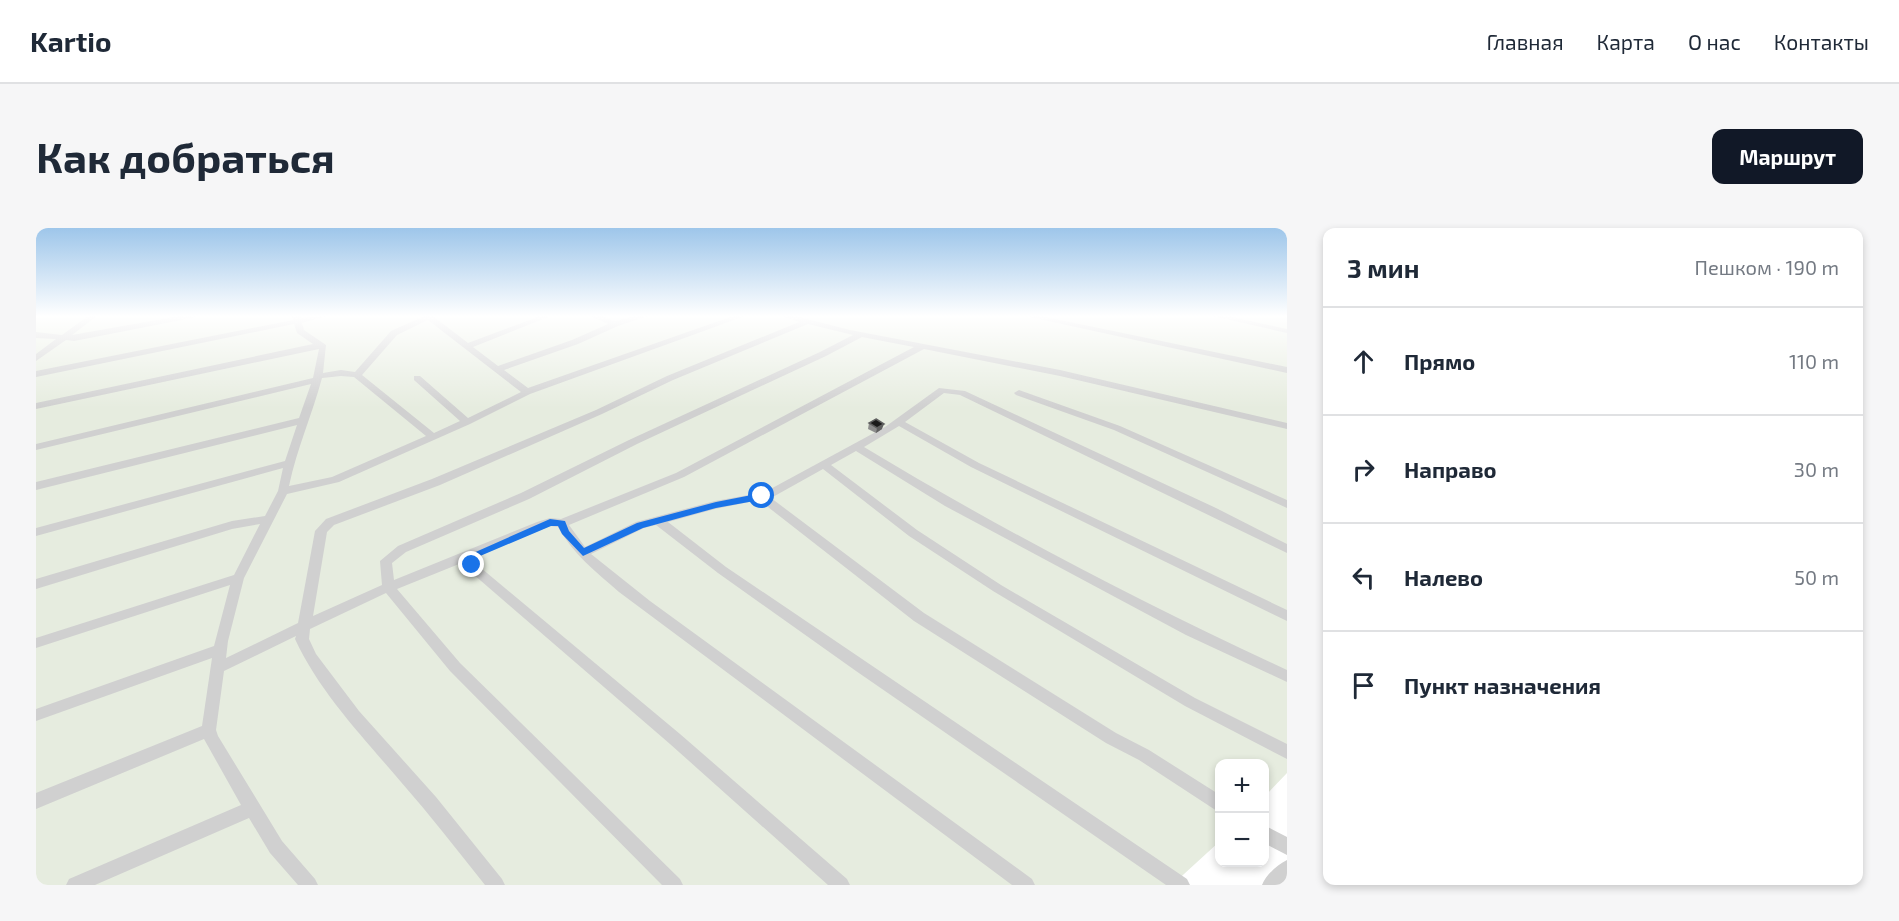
<!DOCTYPE html>
<html lang="ru">
<head>
<meta charset="utf-8">
<style>
	body { margin:0; font-family:"Exo 2",sans-serif; background:#f6f6f7; color:#1f2937 }
	.controls { position:absolute; right:18px; bottom:18px; display:grid; overflow:hidden; border-radius:12px; box-shadow:0 3px 9px #0003 }
	.controls button { width:54px; height:54px; display:grid; place-items:center; padding:0; border:0; border-bottom:2px solid #e0e1e3; background:#fff; color:#1f2937; font:30px sans-serif }
	.stop { position:absolute; width:18px; height:18px; margin:-14px; border:4px solid #1a73e8; border-radius:50%; background:#fff }
	.stop.end { background:#1a73e8; border-color:#fff; box-shadow:0 2px 6px #0008 }
	.list { margin:0; padding:0; list-style:none }
	h2 { display:flex; justify-content:space-between; align-items:center; height:78px; margin:0; padding:0 24px; font-size:26px }
	h2 small { font-size:20px; font-weight:400; color:#747a83 }
	.list li { display:grid; grid-template-columns:39px 1fr auto; gap:18px; align-items:center; box-sizing:border-box; height:108px; padding:0 24px; border-top:2px solid #e0e1e3 }
	.list b { display:block; font-size:22px; white-space:nowrap }
	.list em { font-size:20px; font-style:normal; color:#747a83 }
	.icon { flex:none; width:33px; height:33px; fill:none; stroke:currentColor; stroke-width:2; stroke-linecap:round; stroke-linejoin:round }
	.map { position:relative; flex:none; width:1251px; height:657px; overflow:hidden; border-radius:12px }
	header { display:flex; align-items:center; gap:36px; box-sizing:border-box; height:84px; padding:0 30px; background:#fff; border-bottom:2px solid #e0e1e3 }
	header strong { font-size:28px }
	nav { display:flex; gap:33px; margin-inline-start:auto; font-size:21px }
	.intro { display:flex; align-items:center; justify-content:space-between; box-sizing:border-box; height:144px; padding:0 36px }
	h1 { margin:0; font-size:42px }
	.button { padding:15px 27px; border-radius:12px; background:#111827; color:#fff; font-size:21px; font-weight:700 }
	main { display:flex; gap:36px; padding:0 36px }
	aside { flex:1; background:#fff; border-radius:12px; box-shadow:0 3px 9px #0003 }
	.map>svg:first-child { display:block }
	.green { fill:#e6ecdf }
	.lines { fill:none; stroke-linecap:round; stroke-linejoin:round }
	.minor { fill:#d0d0d0; fill-rule:evenodd }
	.wall { fill:#8c8c8c }
	.shaded-wall { fill:#5f5f5f }
	.building { fill:#1a1a1a; stroke:#5f5f5f; stroke-width:1.5 }
	.route { fill:#1a73e8 }
</style>
</head>
<body>
<header>
<strong>Kartio</strong>
<nav><a>Главная</a><a>Карта</a><a>О нас</a><a>Контакты</a></nav>
</header>
<div class="intro"><h1>Как добраться</h1><a class="button">Маршрут</a></div>
<main>
<div class="map">
<svg width="1251" height="657" viewBox="0 0 1251 657">
	<rect width="100%" height="100%" fill="#fff"/>
	<path class="green" d="M 0,88 L 1251,88 L 1251,545 L 1229,568 L 1228,536 L 1184,536 L 1183,614 L 1136,657 L 0,657 Z"/>
	<g class="lines">
		<path class="minor" d="M 52,88 L 61,88 L 36,107 L 143,88 L 160,88 L 156,90 L 38,113 L 30,112 L 0,133 L 0,126 L 20,111 L 0,110 L 0,104 L 26,107 Z
			M 256,88 L 264,88 L 265,90 L 291,88 L 266,95 L 268,102 L 290,117 L 287,145 L 305,142 L 319,144 L 355,103 L 388,88 L 397,88 L 432,115 L 504,88 L 515,88 L 437,119 L 462,138 L 536,112 L 572,96 L 554,88 L 565,88 L 579,93 L 599,88 L 612,88 L 582,98 L 542,116 L 468,142 L 492,160 L 697,88 L 709,88 L 494,166 L 434,196 L 303,254 L 251,266 L 208,350 L 192,413 L 190,430 L 262,395 L 279,303 L 290,291 L 396,251 L 560,182 L 631,148 L 763,94 L 746,88 L 760,88 L 814,102 L 1024,142 L 1251,195 L 1251,201 L 1024,148 L 888,121 L 648,249 L 533,297 L 549,319 L 600,294 L 679,273 L 729,264 L 849,199 L 903,160 L 929,163 L 1180,280 L 1251,316 L 1251,325 L 924,167 L 908,165 L 869,194 L 943,235 L 1251,382 L 1251,393 L 935,239 L 863,198 L 828,219 C 964,301 1106,375 1251,442 L 1251,454 L 1150,407 L 909,278 L 820,223 L 795,237 L 881,302 L 965,357 L 1159,470 L 1251,516 L 1251,531 L 1149,478 L 957,363 L 873,308 L 787,241 L 735,270 L 888,385 L 1080,505 L 1113,522 L 1184,567 L 1184,585 L 1103,532 L 1070,515 L 878,393 L 723,272 L 679,281 L 632,294 L 690,339 L 1151,651 L 1154,657 L 1130,657 L 820,443 L 682,345 L 620,297 L 608,300 L 555,326 L 614,373 L 996,651 L 999,657 L 976,657 L 583,364 C 560,344 537,326 522,299 L 514,298 L 438,330 L 445,340 L 644,506 L 811,651 L 814,657 L 792,657 L 634,516 L 437,346 L 428,334 L 361,361 L 424,435 L 644,651 L 647,657 L 626,657 L 414,443 L 350,365 L 274,401 L 273,411 L 280,426 L 323,483 L 400,569 L 466,651 L 469,657 L 449,657 C 421,622 394,587 365,554 C 327,509 284,465 259,411 L 260,408 L 188,443 L 180,502 L 182,508 L 246,613 L 279,651 L 282,657 L 262,657 L 234,625 L 213,590 L 59,657 L 30,657 L 33,651 L 205,577 L 168,511 L 0,581 L 0,565 L 166,498 L 176,430 L 0,493 L 0,481 L 178,418 L 194,357 L 0,420 L 0,410 L 198,347 L 224,296 L 196,301 L 0,361 L 0,351 L 196,293 L 229,288 L 242,263 L 247,240 L 0,308 L 0,300 L 249,233 L 261,197 L 0,262 L 0,254 L 263,190 L 275,156 L 0,222 L 0,216 L 277,150 L 283,121 L 0,181 L 0,175 L 277,116 L 261,105 L 258,96 L 0,149 L 0,143 L 257,92 ZM 392,92 L 485,164 L 432,190 L 384,148 L 378,148 L 378,152 L 424,193 L 398,205 L 326,147 L 361,107 ZM 772,96 L 817,107 L 784,124 L 593,212 L 485,265 L 362,318 L 344,333 L 346,357 L 277,388 L 291,304 L 298,297 L 404,257 L 566,186 L 637,152 ZM 826,109 L 878,119 L 640,245 L 525,291 L 514,290 L 501,294 L 358,352 L 356,335 L 370,324 L 493,271 L 601,216 L 790,128 ZM 305,148 L 318,149 L 390,208 L 296,249 L 253,258 C 261,220 276,187 286,150 Z
			M 989,88 L 1005,88 L 1251,139 L 1251,145 Z
			M 1176,88 L 1192,88 L 1251,101 L 1251,105 Z
			M 983,162 L 1084,198 L 1251,272 L 1251,280 L 1078,202 L 980,167 L 978,165 Z
			M 1228,597 L 1251,609 L 1251,627 L 1228,615 Z
			M 1251,632 L 1251,653 L 1247,657 L 1226,657 C 1230,647 1241,637 1251,632 Z"/>
	</g>
	<path class="wall" d="M 833,195 L 846,201 L 840,205 L 832,201 Z"/>
	<path class="shaded-wall" d="M 848,196 L 846,201 L 840,205 L 841,200 Z"/>
	<path class="building" d="M 840,191 L 848,196 L 841,200 L 833,195 Z"/>
	<linearGradient id="sky" x2="0" y2="1"><stop stop-color="#9ec6ea"/><stop offset="0.49" stop-color="#fff"/><stop offset="1" stop-color="#fff" stop-opacity="0"/></linearGradient>
	<rect width="1251" height="180" fill="url(#sky)"/>
	<path class="route" d="M 726,265 L 729,266 L 729,271 L 680,280 L 607,300 L 547,328 L 526,306 L 522,298 L 515,298 L 437,331 L 441,337 L 440,340 L 433,340 L 426,330 L 514,291 L 529,293 L 533,303 L 548,320 L 601,295 L 680,274 Z"/>
</svg>
<div class="controls">
<button>+</button>
<button>−</button>
</div>
<div class="stop" style="left:726px;top:268px"></div>
<div class="stop end" style="left:436px;top:337px"></div>
</div>
<aside>
<h2>3 мин<small>Пешком · 190 m</small></h2>
<ul class="list">
<li><svg class="icon" aria-label="ahead" viewBox="0 0 24 24"><path d="M12 20V5M6 11l6-6 6 6"/></svg><div><b>Прямо</b></div><em>110 m</em></li>
<li><svg class="icon" aria-label="right" viewBox="0 0 24 24"><path d="M7 20v-9h11M14 6l5 5-5 5"/></svg><div><b>Направо</b></div><em>30 m</em></li>
<li><svg class="icon" aria-label="left" viewBox="0 0 24 24"><path d="M17 20v-9H6M10 6l-5 5 5 5"/></svg><div><b>Налево</b></div><em>50 m</em></li>
<li><svg class="icon" aria-label="arrive" viewBox="0 0 24 24"><path d="M6 21V4h12l-3 4 3 4H6"/></svg><div><b>Пункт назначения</b></div></li>
</ul>
</aside>
</main>
</body>
</html>
